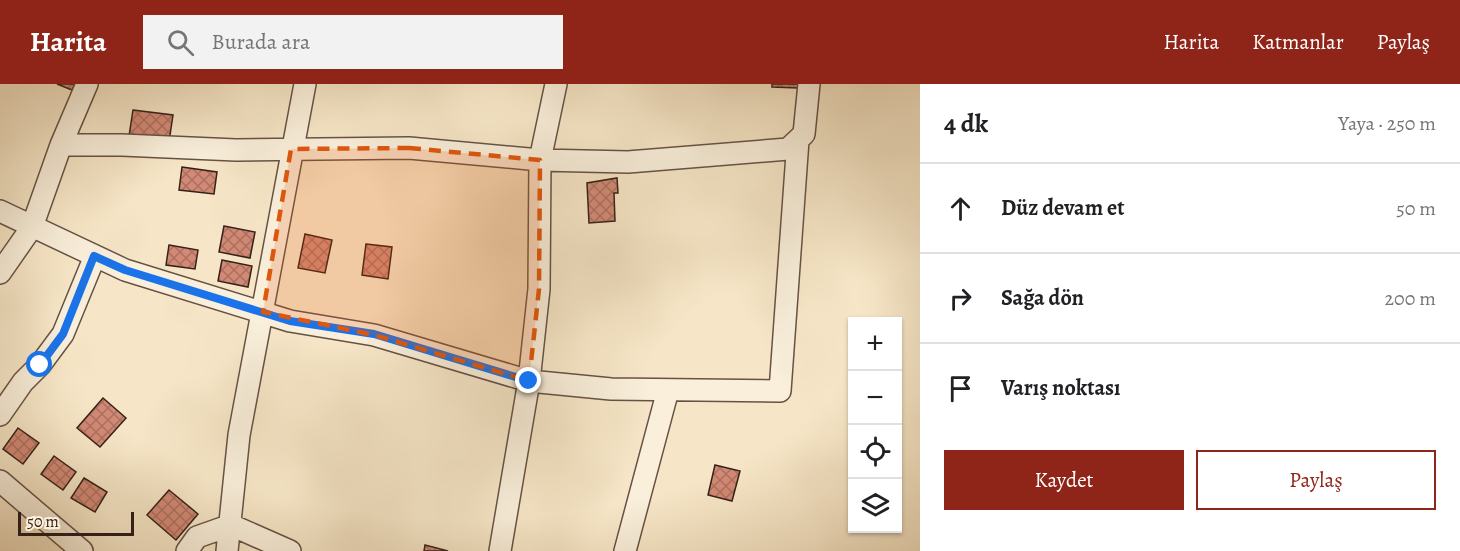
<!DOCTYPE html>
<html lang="tr">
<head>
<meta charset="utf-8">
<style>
	body { margin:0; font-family:Alegreya,serif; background:#f2f2f2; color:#202124 }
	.controls { position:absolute; right:18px; bottom:18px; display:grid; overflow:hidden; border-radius:0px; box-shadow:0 2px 4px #0004 }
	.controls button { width:54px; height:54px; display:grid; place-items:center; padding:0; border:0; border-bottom:2px solid #e0e0e0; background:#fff; color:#202124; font:30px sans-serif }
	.scale { position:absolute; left:18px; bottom:15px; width:116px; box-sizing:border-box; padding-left:6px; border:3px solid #362119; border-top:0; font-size:16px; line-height:21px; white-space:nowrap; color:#362119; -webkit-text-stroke:4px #f9efdb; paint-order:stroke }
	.stop { position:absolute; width:18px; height:18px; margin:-14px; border:4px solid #1a73e8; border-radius:50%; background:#fff }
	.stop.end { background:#1a73e8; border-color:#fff; box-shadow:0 2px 6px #0008 }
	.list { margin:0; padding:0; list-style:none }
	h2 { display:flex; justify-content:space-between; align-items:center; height:78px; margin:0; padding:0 24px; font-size:26px }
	h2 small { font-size:20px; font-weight:400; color:#757577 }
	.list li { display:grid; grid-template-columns:39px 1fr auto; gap:18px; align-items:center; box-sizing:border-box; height:90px; padding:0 24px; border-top:2px solid #e0e0e0 }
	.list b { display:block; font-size:22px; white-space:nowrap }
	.list em { font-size:20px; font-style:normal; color:#757577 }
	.actions { display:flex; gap:12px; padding:18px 24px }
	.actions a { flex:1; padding:14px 0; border:2px solid #8f2418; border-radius:0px; text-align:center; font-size:21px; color:#8f2418 }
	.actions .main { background:#8f2418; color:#fff }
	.icon { flex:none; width:33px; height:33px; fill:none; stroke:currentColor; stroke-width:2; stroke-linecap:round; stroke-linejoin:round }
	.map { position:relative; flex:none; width:920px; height:467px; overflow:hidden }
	header { display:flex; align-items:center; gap:36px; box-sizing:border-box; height:84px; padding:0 30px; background:#8f2418; color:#fff }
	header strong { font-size:28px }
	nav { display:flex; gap:33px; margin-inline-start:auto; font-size:21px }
	.search { width:420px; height:54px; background:#f2f2f2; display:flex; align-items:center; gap:15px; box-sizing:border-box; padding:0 21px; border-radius:0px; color:#757577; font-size:22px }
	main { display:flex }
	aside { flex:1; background:#fff }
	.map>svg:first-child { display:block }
	.building { fill:url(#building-cross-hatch); stroke:#362119; stroke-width:1.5 }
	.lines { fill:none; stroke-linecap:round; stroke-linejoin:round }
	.minor-casing { stroke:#665244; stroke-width:24 }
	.minor { stroke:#f9efdb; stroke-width:21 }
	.route { stroke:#1a73e8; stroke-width:8 }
	.marked { fill:#df560d; fill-opacity:0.2; stroke:#df560d; stroke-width:4.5; stroke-dasharray:12 8; stroke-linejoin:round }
</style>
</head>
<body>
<header>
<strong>Harita</strong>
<div class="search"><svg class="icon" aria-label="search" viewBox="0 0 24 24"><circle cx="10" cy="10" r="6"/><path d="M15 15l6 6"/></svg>Burada ara</div>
<nav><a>Harita</a><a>Katmanlar</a><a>Paylaş</a></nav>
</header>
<main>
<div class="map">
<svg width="920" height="467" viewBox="0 0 920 467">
	<defs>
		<pattern id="building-cross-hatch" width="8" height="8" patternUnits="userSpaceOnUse" patternTransform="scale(1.5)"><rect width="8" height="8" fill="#d28975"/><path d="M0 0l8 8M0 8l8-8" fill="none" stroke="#ab705f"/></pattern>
	</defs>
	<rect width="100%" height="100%" fill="#f6e6c7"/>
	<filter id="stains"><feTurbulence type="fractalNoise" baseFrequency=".00333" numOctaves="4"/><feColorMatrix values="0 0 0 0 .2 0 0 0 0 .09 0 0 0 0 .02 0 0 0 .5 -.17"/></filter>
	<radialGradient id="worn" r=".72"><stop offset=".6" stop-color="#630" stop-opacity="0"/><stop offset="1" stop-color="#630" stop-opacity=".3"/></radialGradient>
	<path class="building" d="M 57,0 L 75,0 L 72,6 Z
		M 772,0 L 798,0 L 798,4 L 772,3 Z
		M 133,26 L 173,31 L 169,58 L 129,52 Z
		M 182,83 L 217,88 L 214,110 L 179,106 Z
		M 617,94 L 618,109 L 614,109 L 615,137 L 589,139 L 587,99 Z
		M 224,142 L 255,148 L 250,174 L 219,168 Z
		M 305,150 L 332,156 L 325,189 L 298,184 Z
		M 366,160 L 392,163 L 388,195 L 362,191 Z
		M 169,161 L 198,166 L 195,185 L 166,181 Z
		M 222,176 L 252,182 L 248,203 L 218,197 Z
		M 103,314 L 126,334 L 100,363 L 77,344 Z
		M 18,344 L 39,359 L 23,380 L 3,365 Z
		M 54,372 L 76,388 L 63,406 L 41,390 Z
		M 715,381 L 740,387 L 732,417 L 708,411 Z
		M 84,394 L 107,408 L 95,428 L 71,414 Z
		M 169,406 L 198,430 L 176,456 L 147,431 Z
		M 425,461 L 448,467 L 424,467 Z"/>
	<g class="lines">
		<g class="minor-casing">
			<path id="minor" d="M 87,0 L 61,61 L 122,61 L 236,66 L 409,64 L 540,76 L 628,78 L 788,65 L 804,50 L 809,0
				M 0,127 L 125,186 L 290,237 L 374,251 L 529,297 L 611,305 L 780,307 L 798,56
				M 0,189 L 32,143 L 61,61
				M 0,331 L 23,298 L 40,281 L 63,250 L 95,172
				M 0,397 L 82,467
				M 187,467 L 197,453 L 231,441 L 290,467
				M 227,467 L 239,351 L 305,0
				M 500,467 L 529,297 L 539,205 L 540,76 L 556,0
				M 625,467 L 668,306"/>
		</g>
		<use href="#minor" class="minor"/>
	</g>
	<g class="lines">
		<path class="route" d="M 40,281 L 63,250 L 94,172 L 125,186 L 290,237 L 374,250 L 529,297"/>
	</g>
	<path class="marked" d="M 409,64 L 540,76 L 539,205 L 529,297 L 374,251 L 263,228 L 291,65 Z"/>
	<rect width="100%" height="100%" filter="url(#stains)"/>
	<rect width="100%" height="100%" fill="url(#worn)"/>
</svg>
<div class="controls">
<button>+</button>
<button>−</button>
<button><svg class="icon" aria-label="locate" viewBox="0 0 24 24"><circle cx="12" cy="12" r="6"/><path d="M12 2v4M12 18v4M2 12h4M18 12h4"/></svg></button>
<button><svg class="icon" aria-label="layers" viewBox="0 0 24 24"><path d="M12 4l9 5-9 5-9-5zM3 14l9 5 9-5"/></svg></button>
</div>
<div class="scale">50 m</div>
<div class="stop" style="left:40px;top:281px"></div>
<div class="stop end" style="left:529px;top:297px"></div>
</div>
<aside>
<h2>4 dk<small>Yaya · 250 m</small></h2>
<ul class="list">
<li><svg class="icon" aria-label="ahead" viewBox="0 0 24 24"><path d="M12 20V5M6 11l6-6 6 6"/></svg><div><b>Düz devam et</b></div><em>50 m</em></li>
<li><svg class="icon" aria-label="right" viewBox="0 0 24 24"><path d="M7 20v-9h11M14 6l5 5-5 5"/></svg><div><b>Sağa dön</b></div><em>200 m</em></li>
<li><svg class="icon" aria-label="arrive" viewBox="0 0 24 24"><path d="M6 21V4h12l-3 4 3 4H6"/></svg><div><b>Varış noktası</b></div></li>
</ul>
<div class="actions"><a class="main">Kaydet</a><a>Paylaş</a></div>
</aside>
</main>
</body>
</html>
